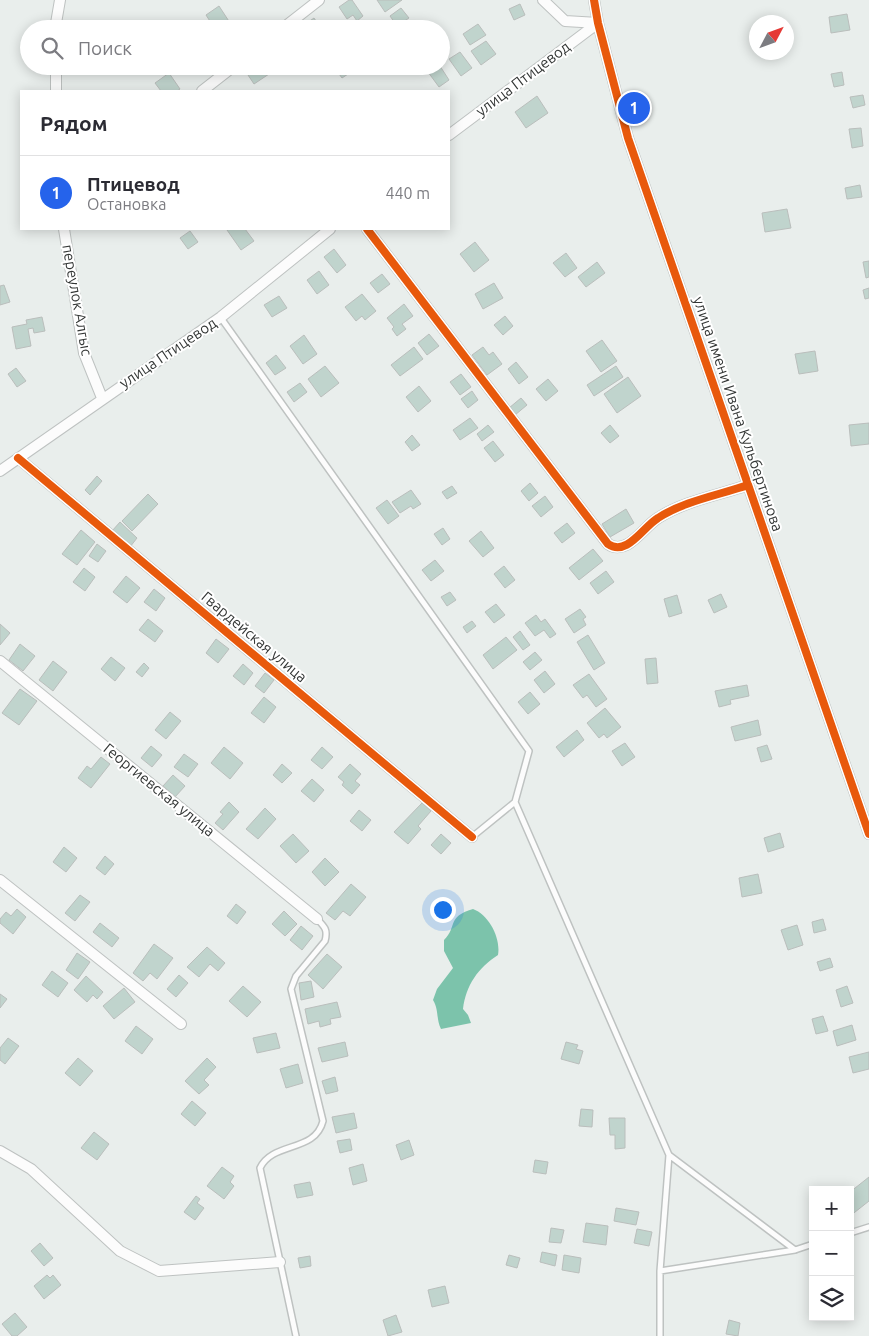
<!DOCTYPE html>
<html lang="ru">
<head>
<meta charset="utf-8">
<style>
	body { margin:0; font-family:Ubuntu,sans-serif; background:#f2f2f3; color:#2b2b33 }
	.controls { position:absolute; right:15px; bottom:15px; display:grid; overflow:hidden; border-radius:0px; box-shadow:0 2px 12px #0003 }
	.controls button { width:45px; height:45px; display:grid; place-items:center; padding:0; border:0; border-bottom:1px solid #e1e1e2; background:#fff; color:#2b2b33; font:25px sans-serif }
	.compass { position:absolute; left:749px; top:15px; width:45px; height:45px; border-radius:50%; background:#fff; box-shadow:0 2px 12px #0003; rotate:49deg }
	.you { position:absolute; left:442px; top:909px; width:18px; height:18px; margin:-12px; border:4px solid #fff; border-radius:50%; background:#1a73e8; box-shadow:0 0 0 8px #1a73e833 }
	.badge { display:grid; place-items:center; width:32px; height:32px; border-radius:50%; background:#2563eb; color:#fff; font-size:16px; font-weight:700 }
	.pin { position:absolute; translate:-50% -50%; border:2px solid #fff; box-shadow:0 1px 5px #0006 }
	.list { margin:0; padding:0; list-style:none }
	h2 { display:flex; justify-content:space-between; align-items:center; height:65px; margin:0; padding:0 20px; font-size:21px }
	h2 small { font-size:16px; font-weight:400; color:#7c7c81 }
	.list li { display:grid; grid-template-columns:32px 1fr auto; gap:15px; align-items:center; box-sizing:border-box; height:75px; padding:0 20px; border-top:1px solid #e1e1e2 }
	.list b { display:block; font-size:19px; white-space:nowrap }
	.list p { margin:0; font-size:16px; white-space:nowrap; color:#7c7c81 }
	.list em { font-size:16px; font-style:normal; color:#7c7c81 }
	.icon { flex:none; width:28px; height:28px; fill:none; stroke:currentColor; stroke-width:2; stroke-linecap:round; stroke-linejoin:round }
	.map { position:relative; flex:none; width:869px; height:1336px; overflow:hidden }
	.search { position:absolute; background:#fff; box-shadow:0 2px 12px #0003; left:20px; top:20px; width:430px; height:55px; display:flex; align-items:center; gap:12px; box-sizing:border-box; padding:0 18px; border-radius:28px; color:#7c7c81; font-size:19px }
	.panel { position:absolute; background:#fff; box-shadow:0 2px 12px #0003; left:20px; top:90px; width:430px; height:140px; border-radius:0px }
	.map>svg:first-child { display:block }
	.water { fill:#7cc3ab }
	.building { fill:#c0d4cd; stroke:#babebc }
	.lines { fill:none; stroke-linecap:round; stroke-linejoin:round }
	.lane-casing { stroke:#bec2c1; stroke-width:8 }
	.street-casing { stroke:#bec2c1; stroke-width:12 }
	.lane { stroke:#fcfcfc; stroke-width:5 }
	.street { stroke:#fcfcfc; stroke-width:10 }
	.cycleway-casing { stroke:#fff; stroke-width:11 }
	.cycleway { stroke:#e8590c; stroke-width:8 }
	.labels { text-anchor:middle; stroke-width:4; stroke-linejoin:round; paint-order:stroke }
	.street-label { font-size:15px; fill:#333635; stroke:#fff }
</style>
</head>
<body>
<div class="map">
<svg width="869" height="1336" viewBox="0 0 869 1336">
	<rect width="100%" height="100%" fill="#e9eeec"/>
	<path class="water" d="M 473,909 C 489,915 501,938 498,955 C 478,968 466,985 463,1009 L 468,1015 L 471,1023 L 441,1029 C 436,1019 439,1010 433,1000 L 437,989 L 453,968 L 444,951 L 444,940 C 458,926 446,917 473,909 Z"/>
	<path class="building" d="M 349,0 L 352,0 L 363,16 L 357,21 L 353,15 L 347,19 L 339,7 Z
		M 377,0 L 402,0 L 385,12 Z
		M 520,4 L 525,15 L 514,20 L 509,9 Z
		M 219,6 L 234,29 L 215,29 L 206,15 Z
		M 401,8 L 409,18 L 397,26 L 390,16 Z
		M 847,14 L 850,30 L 831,33 L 829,17 Z
		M 314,18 L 320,27 L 307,29 L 304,25 Z
		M 478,24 L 486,35 L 470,45 L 463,34 Z
		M 486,41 L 496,54 L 481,65 L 471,51 Z
		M 460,52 L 472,68 L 461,76 L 449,59 Z
		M 255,66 L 273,66 L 275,70 L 254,84 L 246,72 Z
		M 336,66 L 346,66 L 351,72 L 342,78 L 334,67 Z
		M 437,66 L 440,66 L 449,80 L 439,87 L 428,72 Z
		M 842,72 L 844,85 L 834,87 L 831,74 Z
		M 169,73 L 180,89 L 177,91 L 161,91 L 155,83 Z
		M 863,95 L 865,105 L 853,108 L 850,97 Z
		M 537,96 L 548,113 L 526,128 L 515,112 Z
		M 861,128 L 863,146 L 852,148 L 849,129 Z
		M 860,185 L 862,197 L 847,199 L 845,188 Z
		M 787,209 L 791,228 L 765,232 L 762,213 Z
		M 229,229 L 245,229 L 254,241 L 241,250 L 227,230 Z
		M 190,231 L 198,242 L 188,249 L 180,238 Z
		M 475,242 L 489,260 L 474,272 L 460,254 Z
		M 334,249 L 346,265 L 337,273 L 324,257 Z
		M 566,253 L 577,268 L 565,277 L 553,263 Z
		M 869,261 L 869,277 L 866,278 L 863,262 Z
		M 597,262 L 605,273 L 586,287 L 578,277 Z
		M 319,271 L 329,285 L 317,294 L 307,280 Z
		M 382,274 L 390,284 L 378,293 L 370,283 Z
		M 494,283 L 503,298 L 483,309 L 475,294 Z
		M 4,285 L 10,302 L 0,305 L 0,286 Z
		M 869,288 L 869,298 L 865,299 L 863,290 Z
		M 362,294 L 376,311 L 365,320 L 362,316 L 356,321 L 345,307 Z
		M 279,296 L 287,308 L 272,317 L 264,305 Z
		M 404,304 L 413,316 L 402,324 L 406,329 L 397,336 L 392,329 L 394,327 L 387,318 Z
		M 505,316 L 513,326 L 503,335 L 494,325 Z
		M 42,317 L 45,331 L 34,333 L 33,328 L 28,329 L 31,346 L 16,349 L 12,327 L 27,324 L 26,320 Z
		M 429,334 L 439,346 L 427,355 L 418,343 Z
		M 304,335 L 317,354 L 303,364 L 290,346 Z
		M 602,340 L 617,361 L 601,372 L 586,351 Z
		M 414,347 L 423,359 L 400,376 L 391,365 Z
		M 483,347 L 489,355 L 493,352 L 502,364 L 487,375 L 472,355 Z
		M 815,351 L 818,371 L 799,374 L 795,354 Z
		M 276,355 L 286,368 L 275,375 L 266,363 Z
		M 516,362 L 528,377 L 519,384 L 508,369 Z
		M 325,366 L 339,383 L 321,397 L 308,379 Z
		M 616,366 L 623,377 L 594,396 L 587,385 Z
		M 16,368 L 26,381 L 17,387 L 8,374 Z
		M 461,374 L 471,387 L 460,395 L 450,382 Z
		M 628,377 L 641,396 L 617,413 L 604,394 Z
		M 548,379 L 558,391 L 546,401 L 536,389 Z
		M 300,383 L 307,392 L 294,402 L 287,392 Z
		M 419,386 L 431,401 L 418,412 L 406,397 Z
		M 472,391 L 478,400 L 468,408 L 461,399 Z
		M 521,398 L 527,405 L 515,415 L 509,408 Z
		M 470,418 L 478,428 L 460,440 L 453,430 Z
		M 869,423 L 869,444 L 851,446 L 849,425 Z
		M 488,425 L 494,432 L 482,441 L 477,434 Z
		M 610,425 L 619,436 L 610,443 L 601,433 Z
		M 412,435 L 420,445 L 412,451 L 405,442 Z
		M 493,441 L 504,455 L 495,462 L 484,448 Z
		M 97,476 L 102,481 L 90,495 L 85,490 Z
		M 530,483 L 538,493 L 529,501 L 521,491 Z
		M 452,486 L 457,493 L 447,499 L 442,492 Z
		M 411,490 L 421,504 L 413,509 L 411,506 L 400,513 L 392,502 Z
		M 148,494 L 158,504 L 132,531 L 122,521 Z
		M 545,496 L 553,507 L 541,517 L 532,506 Z
		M 387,500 L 399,516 L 388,524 L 376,508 Z
		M 626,509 L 634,523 L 610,537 L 602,524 Z
		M 120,522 L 137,538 L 130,547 L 112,531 Z
		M 567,523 L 575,533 L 562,543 L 554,533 Z
		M 443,528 L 450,539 L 442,545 L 434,534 Z
		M 81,530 L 95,542 L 77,565 L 62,554 Z
		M 481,531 L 494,548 L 483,557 L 469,541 Z
		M 97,544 L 106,551 L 98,562 L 89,556 Z
		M 593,549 L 603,561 L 579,580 L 569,568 Z
		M 435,560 L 444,571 L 431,581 L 422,570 Z
		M 504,566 L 515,580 L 505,588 L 494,574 Z
		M 84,568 L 95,577 L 85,591 L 73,582 Z
		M 606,571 L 614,582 L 598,594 L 590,583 Z
		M 126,576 L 140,588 L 127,603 L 113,592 Z
		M 154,589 L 165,598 L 156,611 L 144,602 Z
		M 450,592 L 456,600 L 447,606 L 441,597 Z
		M 721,594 L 727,607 L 714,613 L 708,600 Z
		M 677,595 L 682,613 L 669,617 L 664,599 Z
		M 496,604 L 505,615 L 494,623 L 485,612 Z
		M 580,609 L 586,617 L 583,619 L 586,625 L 574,633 L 565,619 Z
		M 536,615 L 541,622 L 545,619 L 556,634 L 550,638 L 544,630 L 535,636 L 525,623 Z
		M 148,619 L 163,631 L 155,642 L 139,630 Z
		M 472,621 L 476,626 L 467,633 L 463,627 Z
		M 0,624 L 10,633 L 0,645 Z
		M 520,631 L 530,645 L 523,650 L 513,637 Z
		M 588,635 L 605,663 L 594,670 L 577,642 Z
		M 506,637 L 517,650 L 493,669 L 483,655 Z
		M 216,639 L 229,649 L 218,663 L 206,653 Z
		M 20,644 L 35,656 L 23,671 L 9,660 Z
		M 535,652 L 542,660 L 530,670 L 523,662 Z
		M 111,657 L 125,668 L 115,681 L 101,669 Z
		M 656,658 L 658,683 L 647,684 L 645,659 Z
		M 53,661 L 67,672 L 53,691 L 39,680 Z
		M 144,663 L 149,668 L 142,677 L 136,672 Z
		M 243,664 L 253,673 L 244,685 L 233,676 Z
		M 545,671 L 555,684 L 544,693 L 534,680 Z
		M 265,673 L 274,680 L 264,693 L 255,686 Z
		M 589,674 L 607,699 L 596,707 L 587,695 L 583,698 L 573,685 Z
		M 747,685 L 749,696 L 730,700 L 731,704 L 719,707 L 715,691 Z
		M 20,689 L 37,701 L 19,725 L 2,713 Z
		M 530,692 L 540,704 L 528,714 L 518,702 Z
		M 264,697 L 276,707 L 264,723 L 251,713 Z
		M 605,708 L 621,727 L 607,738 L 604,734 L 599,738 L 587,723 Z
		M 170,712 L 181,721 L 166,739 L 155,730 Z
		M 758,720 L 761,735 L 735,741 L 731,727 Z
		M 577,730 L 584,740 L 564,757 L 556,747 Z
		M 625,743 L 635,757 L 622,766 L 612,751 Z
		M 767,745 L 772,759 L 761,762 L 757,748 Z
		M 151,746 L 162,755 L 152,767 L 141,758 Z
		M 224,747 L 243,763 L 230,779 L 211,763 Z
		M 322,747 L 333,757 L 322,769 L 311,760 Z
		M 184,754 L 198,764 L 188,777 L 174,767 Z
		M 101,757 L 110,764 L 91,788 L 78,778 L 87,766 L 91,769 Z
		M 282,764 L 292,773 L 282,783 L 273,775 Z
		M 350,764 L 361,774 L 355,781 L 360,785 L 352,794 L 342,785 L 344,782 L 338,777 Z
		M 173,775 L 185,786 L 175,797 L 163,786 Z
		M 312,779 L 324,790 L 314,802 L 301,791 Z
		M 229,802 L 239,812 L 223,830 L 215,823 L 223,814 L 220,812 Z
		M 422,803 L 431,811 L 418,826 L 421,829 L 408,844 L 394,832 Z
		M 265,808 L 276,819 L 258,839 L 246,829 Z
		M 359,810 L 371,820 L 362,831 L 350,821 Z
		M 780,833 L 784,847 L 768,852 L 764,838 Z
		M 293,834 L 309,851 L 296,863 L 280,846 Z
		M 441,834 L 451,843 L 441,854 L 431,845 Z
		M 64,847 L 77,858 L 66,872 L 53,862 Z
		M 105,856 L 114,864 L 105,875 L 96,868 Z
		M 325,858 L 339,872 L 325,886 L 312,872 Z
		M 758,874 L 762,893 L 742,897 L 739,878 Z
		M 351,884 L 366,897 L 350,916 L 343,911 L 335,920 L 326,913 Z
		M 80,895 L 90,902 L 75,921 L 65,913 Z
		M 236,904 L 246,912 L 237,924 L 227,916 Z
		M 17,909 L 26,917 L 13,934 L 0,923 L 0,919 L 6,912 L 11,916 Z
		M 284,911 L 297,924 L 285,936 L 272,924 Z
		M 823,919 L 826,930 L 814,933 L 812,922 Z
		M 100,923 L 119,938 L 112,947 L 93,932 Z
		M 797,925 L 803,945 L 788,950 L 781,930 Z
		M 301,926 L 313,936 L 302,950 L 290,940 Z
		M 154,944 L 173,958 L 157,979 L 150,973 L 143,981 L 133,973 Z
		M 207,947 L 225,963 L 218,971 L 210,964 L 199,977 L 187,967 Z
		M 77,953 L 90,962 L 78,979 L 66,970 Z
		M 327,954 L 342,967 L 323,989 L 308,975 Z
		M 830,958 L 833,967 L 820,971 L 817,962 Z
		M 52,971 L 68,983 L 58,997 L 42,985 Z
		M 179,975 L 188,983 L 176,997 L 167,989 Z
		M 86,976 L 103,992 L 97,999 L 93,995 L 87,1002 L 74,990 Z
		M 311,981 L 314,997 L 301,1000 L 299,983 Z
		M 243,986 L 261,1002 L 247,1017 L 229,1001 Z
		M 847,986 L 853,1003 L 841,1007 L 836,990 Z
		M 124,988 L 135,1002 L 114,1019 L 103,1006 Z
		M 0,994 L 7,999 L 0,1008 Z
		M 337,1002 L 341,1017 L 330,1019 L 331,1024 L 320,1027 L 319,1021 L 308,1024 L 305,1009 Z
		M 823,1016 L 828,1031 L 816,1034 L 812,1019 Z
		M 852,1025 L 856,1040 L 837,1046 L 833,1031 Z
		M 136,1026 L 153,1039 L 142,1054 L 125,1041 Z
		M 276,1033 L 280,1048 L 257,1053 L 253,1038 Z
		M 8,1038 L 19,1046 L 5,1064 L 0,1060 L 0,1048 Z
		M 345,1042 L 348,1056 L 322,1062 L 318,1048 Z
		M 566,1042 L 578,1045 L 576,1049 L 583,1051 L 579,1064 L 561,1059 Z
		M 869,1052 L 869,1069 L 853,1073 L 849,1057 Z
		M 78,1058 L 93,1071 L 80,1086 L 65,1073 Z
		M 207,1058 L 216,1067 L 204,1080 L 209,1085 L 199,1094 L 185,1081 Z
		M 298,1064 L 303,1083 L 286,1088 L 280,1069 Z
		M 335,1077 L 338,1091 L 326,1094 L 322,1081 Z
		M 192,1101 L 206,1113 L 195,1126 L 181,1114 Z
		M 581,1109 L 593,1110 L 592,1127 L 579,1126 Z
		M 354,1113 L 357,1128 L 336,1133 L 332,1117 Z
		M 609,1118 L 625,1118 L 625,1148 L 615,1149 L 615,1135 L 610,1135 Z
		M 94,1132 L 109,1144 L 97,1160 L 81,1148 Z
		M 350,1139 L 352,1150 L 340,1153 L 337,1141 Z
		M 409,1140 L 414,1155 L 401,1160 L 396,1145 Z
		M 535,1160 L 548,1162 L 546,1174 L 533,1172 Z
		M 363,1164 L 367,1181 L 353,1185 L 349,1168 Z
		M 222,1167 L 234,1176 L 230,1182 L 234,1186 L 224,1199 L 207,1186 Z
		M 869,1177 L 869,1201 L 850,1216 L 850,1192 Z
		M 310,1182 L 313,1195 L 297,1198 L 294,1185 Z
		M 196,1196 L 200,1199 L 197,1203 L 204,1208 L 195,1220 L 184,1212 Z
		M 616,1208 L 639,1212 L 636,1225 L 614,1221 Z
		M 586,1223 L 608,1226 L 606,1245 L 583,1242 Z
		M 551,1228 L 564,1230 L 561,1243 L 549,1242 Z
		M 637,1229 L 652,1232 L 649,1246 L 634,1243 Z
		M 40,1243 L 53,1258 L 44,1266 L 31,1251 Z
		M 542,1252 L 557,1255 L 555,1266 L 540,1262 Z
		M 509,1255 L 520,1258 L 517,1268 L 506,1265 Z
		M 564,1255 L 581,1258 L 579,1273 L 562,1270 Z
		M 310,1256 L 311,1266 L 300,1268 L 298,1258 Z
		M 47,1275 L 50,1278 L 53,1275 L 61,1285 L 44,1299 L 34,1286 Z
		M 445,1286 L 449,1303 L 432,1307 L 428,1290 Z
		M 15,1313 L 27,1327 L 17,1336 L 12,1336 L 2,1324 Z
		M 396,1315 L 402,1332 L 388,1336 L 383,1320 Z
		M 729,1320 L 740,1323 L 738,1336 L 726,1334 Z"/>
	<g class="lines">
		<g class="lane-casing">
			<path id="lane" d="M 221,318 L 529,751 L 515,802 L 669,1155 L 795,1250 L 813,1244
				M 472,837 L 515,802
				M 850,1233 L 869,1227
				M 660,1271 L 669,1155
				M 296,1336 L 260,1168 C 273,1141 315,1153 323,1121 L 291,989 L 296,976 L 325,941 C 328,930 325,927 317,919
				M 660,1336 L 660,1271 L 795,1250"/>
		</g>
		<g class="street-casing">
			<path id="street" d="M 543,0 L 565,21 L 598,23
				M 594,0 L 598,23 L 628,138 L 869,834
				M 55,29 L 60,0
				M 282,29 L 319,0
				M 56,66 L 56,91
				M 202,91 L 234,66
				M 449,135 L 598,23
				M 64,229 L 84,353 L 102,398
				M 367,229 L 608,544 C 627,557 643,527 658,518 C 684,501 719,495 748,485
				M 18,458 L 472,837
				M 0,471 L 221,317 L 330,229
				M 0,661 L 317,919
				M 0,880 L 181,1024
				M 0,1151 L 31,1169 L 120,1251 L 159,1271 L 280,1262"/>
		</g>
		<use href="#lane" class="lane"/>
		<use href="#street" class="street"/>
		<g class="cycleway-casing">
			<path id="cycleway" d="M 594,0 L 598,23 L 628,138 L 869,834
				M 367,229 L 608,544 C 627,557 643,527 658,518 C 684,501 719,495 748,485
				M 18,458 L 472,837"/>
		</g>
		<use href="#cycleway" class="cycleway"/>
	</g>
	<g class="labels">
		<g class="street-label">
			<text transform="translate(523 79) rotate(-37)" y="5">улица Птицевод</text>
			<text transform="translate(77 300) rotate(80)" y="5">переулок Алгыс</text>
			<text transform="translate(168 353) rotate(-34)" y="5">улица Птицевод</text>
			<text transform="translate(738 414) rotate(71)" y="5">улица имени Ивана Кульбертинова</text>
			<text transform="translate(254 637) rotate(40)" y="5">Гвардейская улица</text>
			<text transform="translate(159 790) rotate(39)" y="5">Георгиевская улица</text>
		</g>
	</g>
</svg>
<div class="controls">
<button>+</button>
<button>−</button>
<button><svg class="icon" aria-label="layers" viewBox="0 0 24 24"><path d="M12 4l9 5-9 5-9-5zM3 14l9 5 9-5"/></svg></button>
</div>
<svg class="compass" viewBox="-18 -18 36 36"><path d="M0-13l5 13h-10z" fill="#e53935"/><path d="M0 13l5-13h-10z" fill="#7c7c81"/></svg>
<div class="you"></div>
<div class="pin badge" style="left:634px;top:108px">1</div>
<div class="search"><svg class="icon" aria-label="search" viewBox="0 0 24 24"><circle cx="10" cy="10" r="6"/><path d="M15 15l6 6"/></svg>Поиск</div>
<section class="panel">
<h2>Рядом<small></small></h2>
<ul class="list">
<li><span class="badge">1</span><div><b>Птицевод</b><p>Остановка</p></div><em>440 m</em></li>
</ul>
</section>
</div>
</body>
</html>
